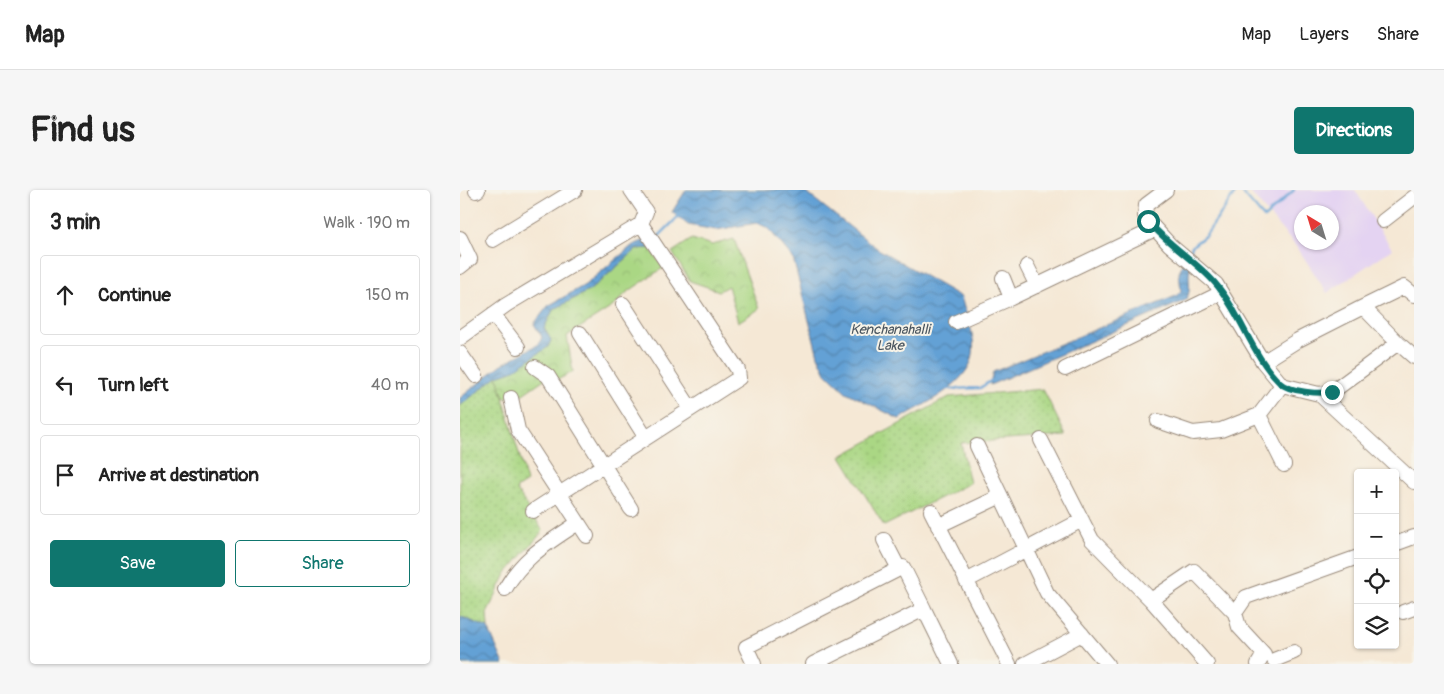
<!DOCTYPE html>
<html lang="en">
<head>
<meta charset="utf-8">
<style>
	body { margin:0; font-family:Pangolin,sans-serif; background:#f6f6f6; color:#222 }
	.controls { position:absolute; right:15px; bottom:15px; display:grid; overflow:hidden; border-radius:5px; box-shadow:0 1px 4px #0004 }
	.controls button { width:45px; height:45px; display:grid; place-items:center; padding:0; border:0; border-bottom:1px solid #e0e0e0; background:#fff; color:#222; font:25px sans-serif }
	.compass { position:absolute; left:834px; top:15px; width:45px; height:45px; border-radius:50%; background:#fff; box-shadow:0 1px 4px #0004; rotate:322deg }
	.stop { position:absolute; width:15px; height:15px; margin:-11px; border:4px solid #0f766e; border-radius:50%; background:#fff }
	.stop.end { background:#0f766e; border-color:#fff; box-shadow:0 1px 5px #0008 }
	.list { margin:0; padding:0; list-style:none }
	h2 { display:flex; justify-content:space-between; align-items:center; height:65px; margin:0; padding:0 20px; font-size:21px }
	h2 small { font-size:16px; font-weight:400; color:#767676 }
	.list li { display:grid; grid-template-columns:32px 1fr auto; gap:15px; align-items:center; box-sizing:border-box; height:80px; margin:0 10px 10px; padding:0 10px; border:1px solid #e0e0e0; border-radius:5px }
	.list b { display:block; font-size:19px; white-space:nowrap }
	.list em { font-size:16px; font-style:normal; color:#767676 }
	.actions { display:flex; gap:10px; padding:15px 20px }
	.actions a { flex:1; padding:11px 0; border:1px solid #0f766e; border-radius:5px; text-align:center; font-size:18px; color:#0f766e }
	.actions .main { background:#0f766e; color:#fff }
	.icon { flex:none; width:28px; height:28px; fill:none; stroke:currentColor; stroke-width:2; stroke-linecap:round; stroke-linejoin:round }
	.map { position:relative; flex:none; width:954px; height:474px; overflow:hidden; border-radius:5px }
	header { display:flex; align-items:center; gap:30px; box-sizing:border-box; height:70px; padding:0 25px; background:#fff; border-bottom:1px solid #e0e0e0 }
	header strong { font-size:24px }
	nav { display:flex; gap:28px; margin-inline-start:auto; font-size:18px }
	.intro { display:flex; align-items:center; justify-content:space-between; box-sizing:border-box; height:120px; padding:0 30px }
	h1 { margin:0; font-size:35px }
	.button { padding:12px 22px; border-radius:5px; background:#0f766e; color:#fff; font-size:18px; font-weight:700 }
	main { display:flex; gap:30px; padding:0 30px }
	aside { flex:1; background:#fff; border-radius:5px; box-shadow:0 1px 4px #0004 }
	.map>svg:first-child { display:block }
	.built { fill:#e4d3f2; fill-rule:evenodd }
	.grass { fill:url(#grass-dots); stroke:#728051 }
	.park { fill:url(#park-crowns); stroke:#728051 }
	.water { fill:url(#water-waves); stroke:#4f667a }
	.lines { fill:none; stroke-linecap:round; stroke-linejoin:round }
	.stream { stroke:#63a1d5; stroke-width:2.5 }
	.minor-casing { stroke:#98897a; stroke-width:16 }
	.minor { stroke:#fff; stroke-width:14 }
	.route { stroke:#0f766e; stroke-width:6 }
	.labels { text-anchor:middle; stroke-width:4; stroke-linejoin:round; paint-order:stroke }
	.water-label { font-size:14px; font-style:italic; fill:#49545e; stroke:#f7f3e8 }
</style>
</head>
<body>
<header>
<strong>Map</strong>
<nav><a>Map</a><a>Layers</a><a>Share</a></nav>
</header>
<div class="intro"><h1>Find us</h1><a class="button">Directions</a></div>
<main>
<aside>
<h2>3 min<small>Walk · 190 m</small></h2>
<ul class="list">
<li><svg class="icon" aria-label="ahead" viewBox="0 0 24 24"><path d="M12 20V5M6 11l6-6 6 6"/></svg><div><b>Continue</b></div><em>150 m</em></li>
<li><svg class="icon" aria-label="left" viewBox="0 0 24 24"><path d="M17 20v-9H6M10 6l-5 5 5 5"/></svg><div><b>Turn left</b></div><em>40 m</em></li>
<li><svg class="icon" aria-label="arrive" viewBox="0 0 24 24"><path d="M6 21V4h12l-3 4 3 4H6"/></svg><div><b>Arrive at destination</b></div></li>
</ul>
<div class="actions"><a class="main">Save</a><a>Share</a></div>
</aside>
<div class="map">
<svg width="954" height="474" viewBox="0 0 954 474">
	<defs>
		<pattern id="grass-dots" width="8" height="8" patternUnits="userSpaceOnUse" patternTransform="scale(1.25)"><rect width="8" height="8" fill="#aad784"/><path d="M2 2h.1M6 6h.1" fill="none" stroke="#93b972" stroke-width="1.8" stroke-linecap="round"/></pattern>
		<pattern id="park-crowns" width="20" height="18" patternUnits="userSpaceOnUse" patternTransform="scale(1.25)"><rect width="20" height="18" fill="#aad784"/><path d="M2 6a3 3 0 1 1 6 0M12 15a3 3 0 1 1 6 0" fill="none" stroke="#93b972"/></pattern>
		<pattern id="water-waves" width="16" height="10" patternUnits="userSpaceOnUse" patternTransform="scale(1.25)"><rect width="16" height="10" fill="#63a1d5"/><path d="M0 5q4-4 8 0t8 0" fill="none" stroke="#5383ac"/></pattern>
	</defs>
	<rect width="100%" height="100%" fill="#f7f3e8"/>
	<filter id="ink" filterUnits="userSpaceOnUse"><feTurbulence type="fractalNoise" baseFrequency=".02" numOctaves="2"/><feDisplacementMap in="SourceGraphic" scale="10" xChannelSelector="R" yChannelSelector="G"/><feConvolveMatrix kernelMatrix="1 2 1 2 8 2 1 2 1" color-interpolation-filters="sRGB"/></filter>
	<filter id="wash" filterUnits="userSpaceOnUse"><feTurbulence type="fractalNoise" baseFrequency=".0096" numOctaves="4" result="noise"/><feDisplacementMap in="SourceGraphic" scale="20" xChannelSelector="R" yChannelSelector="G"/><feGaussianBlur stdDeviation="1.12" result="paint"/><feColorMatrix in="noise" values="0 0 0 0 0 0 0 0 0 0 0 0 0 0 0 0 0 1.4 0 .05"/><feComposite in="paint" operator="in"/></filter>
	<g filter="url(#wash)">
		<rect width="100%" height="100%" fill="#f5e8d5"/>
		<path class="built" d="M 788,0 L 895,0 L 932,59 L 867,103 L 839,60 ZM 842,22 L 872,22 L 872,52 L 842,52 Z"/>
		<path class="grass" d="M 37,186 L 67,292 L 56,299 L 83,341 L 46,384 L 27,423 L 28,438 L 0,426 L 0,216 Z
			M 583,199 L 606,246 L 501,253 L 510,293 L 424,336 L 381,266 L 489,207 Z"/>
		<path class="park" d="M 232,49 L 252,55 L 274,49 L 299,119 L 278,132 L 268,96 L 259,101 L 230,91 L 212,62 Z
			M 190,58 L 203,78 L 166,103 L 155,115 L 107,146 L 113,182 L 97,190 L 93,183 L 60,206 L 44,208 L 37,186 L 52,181 L 91,150 L 84,138 L 93,120 L 130,100 L 177,59 Z"/>
		<path class="water" d="M 226,0 L 343,0 L 418,59 L 501,107 C 506,125 516,146 513,164 C 509,194 463,215 439,229 L 386,202 L 366,183 L 358,166 L 333,68 L 308,38 L 297,33 L 256,40 L 228,35 L 212,22 Z
			M 185,50 L 190,58 L 177,59 L 130,100 L 93,120 L 84,138 L 91,150 L 88,157 L 52,181 L 37,186 L 0,216 L 0,208 L 41,175 L 79,154 L 82,147 L 74,134 L 88,116 L 125,95 L 173,55 Z
			M 723,72 L 731,76 C 726,88 733,98 726,110 L 530,195 L 533,182 L 716,106 L 721,101 L 719,83 Z
			M 0,426 L 28,438 L 44,474 L 0,474 Z"/>
		<g class="lines">
			<path class="stream" d="M 197,48 L 219,26
				M 729,64 L 732,56 L 746,45 L 775,3 L 780,0 L 804,28 L 834,0
				M 485,199 L 520,198 L 532,190"/>
		</g>
	</g>
	<g filter="url(#ink)">
		<g class="lines">
			<g class="minor-casing">
				<path id="minor" d="M 706,0 L 686,15 L 685,26 L 688,31 L 710,55 L 756,94 L 803,172 L 822,195 L 859,204 L 954,292
					M 16,1 L 18,0
					M 923,31 L 954,7
					M 0,48 L 10,69 L 0,77
					M 33,50 L 115,0
					M 567,76 L 577,96
					M 543,88 L 551,108
					M 163,114 L 231,219
					M 33,124 L 58,157
					M 496,132 L 551,108 L 695,39
					M 120,143 L 186,248
					M 0,148 L 46,115 L 181,34 L 186,22 L 171,0
					M 938,153 L 903,117 L 944,97 L 954,105
					M 0,163 L 16,186
					M 803,172 L 838,150 L 903,117
					M 75,177 L 88,186 L 171,319
					M 605,179 L 761,103
					M 859,204 L 872,202 L 938,153 L 954,167
					M 51,208 L 58,240 L 127,346
					M 799,225 L 824,275
					M 698,231 L 733,243 L 761,240 L 799,225 L 822,195
					M 581,250 L 632,350 L 691,410 L 747,474
					M 517,256 L 587,403 L 647,474
					M 73,321 L 279,188 L 278,180 L 181,34
					M 471,321 L 549,474
					M 478,336 L 541,306
					M 424,350 L 439,379
					M 935,354 L 954,347
					M 506,391 L 622,330
					M 45,399 C 63,367 88,353 118,333
					M 691,410 L 734,381 L 775,423
					M 943,422 L 954,418
					M 814,470 L 834,462
					M 294,474 L 286,457 L 443,377 L 464,419
					M 353,474 L 464,419 L 491,474
					M 565,474 L 622,444
					M 798,474 L 804,464 L 779,437 L 775,423 L 786,407 L 898,367"/>
			</g>
			<use href="#minor" class="minor"/>
		</g>
	</g>
	<g class="lines" filter="url(#ink)">
		<path class="route" d="M 688,31 C 708,55 735,70 755,93 C 781,123 792,166 820,193 C 829,202 861,204 872,202"/>
	</g>
	<g class="labels">
		<g class="water-label">
			<text x="430" y="144">Kenchanahalli<tspan x="430" dy="16">Lake</tspan></text>
		</g>
	</g>
</svg>
<div class="controls">
<button>+</button>
<button>−</button>
<button><svg class="icon" aria-label="locate" viewBox="0 0 24 24"><circle cx="12" cy="12" r="6"/><path d="M12 2v4M12 18v4M2 12h4M18 12h4"/></svg></button>
<button><svg class="icon" aria-label="layers" viewBox="0 0 24 24"><path d="M12 4l9 5-9 5-9-5zM3 14l9 5 9-5"/></svg></button>
</div>
<svg class="compass" viewBox="-18 -18 36 36"><path d="M0-13l5 13h-10z" fill="#e53935"/><path d="M0 13l5-13h-10z" fill="#767676"/></svg>
<div class="stop" style="left:688px;top:31px"></div>
<div class="stop end" style="left:872px;top:202px"></div>
</div>
</main>
</body>
</html>
